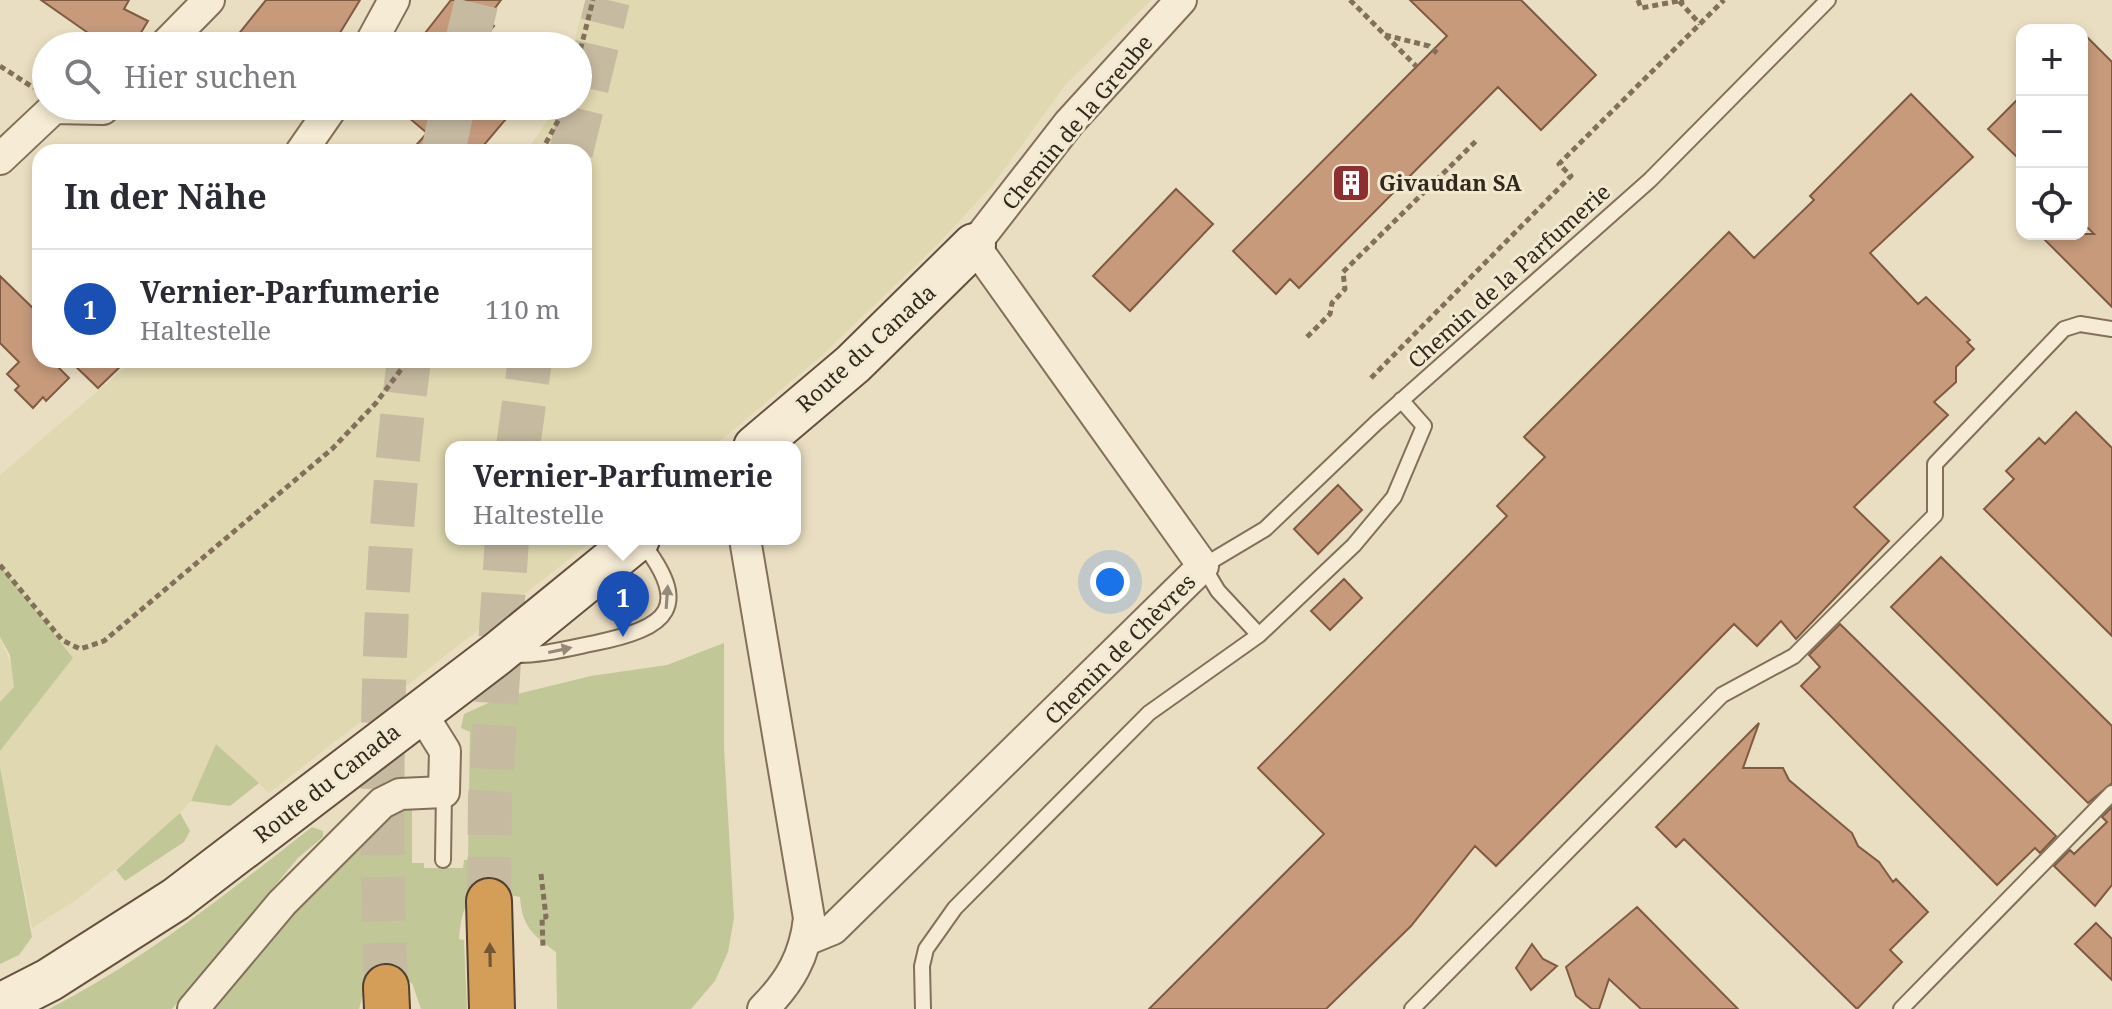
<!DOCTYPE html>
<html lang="de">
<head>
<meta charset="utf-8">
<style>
	body { margin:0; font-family:"Noto Serif",serif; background:#f7f7f7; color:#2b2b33 }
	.controls { position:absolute; right:24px; top:24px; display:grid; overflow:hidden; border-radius:16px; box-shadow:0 4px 12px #0003 }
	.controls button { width:72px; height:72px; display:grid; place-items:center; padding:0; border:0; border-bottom:2px solid #e1e1e2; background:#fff; color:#2b2b33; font:40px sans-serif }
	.you { position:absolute; left:1110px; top:582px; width:28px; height:28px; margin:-20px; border:6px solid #fff; border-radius:50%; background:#1a73e8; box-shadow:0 0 0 12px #1a73e833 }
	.badge { display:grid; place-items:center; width:52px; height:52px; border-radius:50%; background:#8d2f30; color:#fff; font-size:26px; font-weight:700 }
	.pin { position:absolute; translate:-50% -66px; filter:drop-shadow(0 2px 4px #0008) }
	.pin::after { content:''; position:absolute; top:42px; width:28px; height:24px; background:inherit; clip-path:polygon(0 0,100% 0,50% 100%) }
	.popup { position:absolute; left:445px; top:441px; width:356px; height:104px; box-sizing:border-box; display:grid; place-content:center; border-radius:16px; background:#fff; filter:drop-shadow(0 2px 6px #0005); font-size:26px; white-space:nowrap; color:#7c7c81 }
	.popup b { font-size:30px; color:#2b2b33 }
	.popup::after { content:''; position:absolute; left:50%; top:100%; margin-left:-16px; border:16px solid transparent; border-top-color:#fff }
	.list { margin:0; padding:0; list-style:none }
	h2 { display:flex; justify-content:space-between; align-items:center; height:104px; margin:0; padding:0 32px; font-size:34px }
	h2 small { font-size:26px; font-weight:400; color:#7c7c81 }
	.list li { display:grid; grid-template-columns:52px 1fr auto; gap:24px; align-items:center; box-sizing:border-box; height:120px; padding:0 32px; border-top:2px solid #e1e1e2 }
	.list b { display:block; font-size:30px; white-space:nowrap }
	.list p { margin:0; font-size:26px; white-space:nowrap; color:#7c7c81 }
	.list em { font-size:26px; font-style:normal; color:#7c7c81 }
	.icon { flex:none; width:44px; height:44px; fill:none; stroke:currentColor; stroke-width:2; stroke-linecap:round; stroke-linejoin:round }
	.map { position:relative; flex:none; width:2112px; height:1009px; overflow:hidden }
	.search { position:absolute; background:#fff; box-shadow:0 4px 12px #0003; left:32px; top:32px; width:560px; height:88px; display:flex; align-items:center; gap:20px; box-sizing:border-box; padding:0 28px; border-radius:44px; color:#7c7c81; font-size:30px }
	.panel { position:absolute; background:#fff; box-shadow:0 4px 12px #0003; left:32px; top:144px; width:560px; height:224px; border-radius:24px }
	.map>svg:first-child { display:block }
	.farmland { fill:#dfd8b0 }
	.green { fill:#c2c797 }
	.building { fill:#c69a7b; stroke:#805b42; stroke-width:2 }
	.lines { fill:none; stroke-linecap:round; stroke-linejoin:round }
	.highway-tunnel { stroke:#c6baa1; stroke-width:44; stroke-dasharray:44 22; stroke-linecap:butt }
	.lane-casing { stroke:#83705b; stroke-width:18 }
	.street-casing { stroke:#83705b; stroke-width:34 }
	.secondary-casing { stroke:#65513e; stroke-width:46 }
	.highway-casing { stroke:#513f2f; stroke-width:48 }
	.path { stroke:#83705b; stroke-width:5; stroke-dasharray:6 4; stroke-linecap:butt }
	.lane { stroke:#f6ecd5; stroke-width:14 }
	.street { stroke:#f6ecd5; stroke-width:30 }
	.secondary { stroke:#f6ecd5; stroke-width:42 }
	.highway { stroke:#d49e58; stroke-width:44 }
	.oneway { fill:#958a7a }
	.oneway2 { fill:#745735 }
	.labels { text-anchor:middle; stroke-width:6; stroke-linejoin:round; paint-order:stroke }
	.street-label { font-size:22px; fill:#34281e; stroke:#f2e9d1 }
	.poi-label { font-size:22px; font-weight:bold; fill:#34281e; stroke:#f2e9d1; text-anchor:start }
</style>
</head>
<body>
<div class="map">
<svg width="2112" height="1009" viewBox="0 0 2112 1009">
	<rect width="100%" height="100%" fill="#eadec2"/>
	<path class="farmland" d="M 585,0 L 1151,0 L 1066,84 L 992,186 L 937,245 L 819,358 L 713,447 L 451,447 L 451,539 L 595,539 L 269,793 L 216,744 L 191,801 L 170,825 L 79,898 L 32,928 L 0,767 L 0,751 L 73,658 L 0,565 L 0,475 L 134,360 L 584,360 L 584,152 L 526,152 L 557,106 L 578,106 L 578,46 L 573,46 Z
		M 0,637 L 15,674 L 15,687 L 0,702 Z"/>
	<path class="green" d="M 0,565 L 73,658 L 0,751 L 0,702 L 14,687 L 10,655 L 0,637 Z
		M 724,643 L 724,748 L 734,918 L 728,952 L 715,981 L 691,1009 L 557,1009 L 556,952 C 533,935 522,927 520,897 C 476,888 463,891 459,939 L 464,940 L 467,1009 L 421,1009 L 412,983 L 393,977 L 367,981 L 359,1009 L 211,1009 L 290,917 L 386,817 L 412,805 L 412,863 L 424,863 L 424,868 L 463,868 L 464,860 L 468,860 L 470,732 L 461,728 L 464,714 L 497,699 L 591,676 L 667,665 Z
		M 216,744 L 259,783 L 230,806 L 191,801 Z
		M 0,767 L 32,937 L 19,955 L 0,964 Z
		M 180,813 L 190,831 L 184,842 L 125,881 L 116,870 Z
		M 312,827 L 323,831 L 323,837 L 298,858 L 172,1009 L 49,1009 C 145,960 227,893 312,827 Z"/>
	<path class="building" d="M 41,0 L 129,0 L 124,9 L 148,21 L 133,46 L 103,46 L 89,39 L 91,35 Z
		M 266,0 L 360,0 L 332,46 L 229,46 Z
		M 451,0 L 501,0 L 486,20 L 494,26 L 477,46 L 415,46 Z
		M 1410,0 L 1521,0 L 1596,75 L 1541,130 L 1498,87 L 1299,288 L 1290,279 L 1276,294 L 1233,251 L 1447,36 Z
		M 2082,32 L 2112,62 L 2112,307 L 2039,234 L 2094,234 L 2082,222 Z
		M 1911,94 L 1973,157 L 1870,253 L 1918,304 L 1926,297 L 1970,340 L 1967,342 L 1974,349 L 1956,367 L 1956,382 L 1934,402 L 1948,415 L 1854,507 L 1889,541 L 1796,639 L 1781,621 L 1757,646 L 1734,624 L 1496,866 L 1475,846 L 1411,926 L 1326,1009 L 1149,1009 L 1324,834 L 1258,768 L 1507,516 L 1497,506 L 1545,457 L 1524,437 L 1729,232 L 1754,258 L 1814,200 L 1810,196 Z
		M 2022,95 L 2022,162 L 1988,129 Z
		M 395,106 L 490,106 L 506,119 L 478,152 L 410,152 L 427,133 Z
		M 1176,189 L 1213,224 L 1130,311 L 1093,276 Z
		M 0,276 L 40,315 L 40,360 L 51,360 L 69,378 L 46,401 L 43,397 L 33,408 L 15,390 L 19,386 L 7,374 L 19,362 L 0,343 Z
		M 69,360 L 127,360 L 98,388 Z
		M 2076,412 L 2112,448 L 2112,636 L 1984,509 L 2014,479 L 2006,471 L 2039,438 L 2045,444 Z
		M 1338,485 L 1362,510 L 1318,554 L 1294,529 Z
		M 1941,557 L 2112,726 L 2112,783 L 2088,803 L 1891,607 Z
		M 1344,579 L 1362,598 L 1330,630 L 1311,611 Z
		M 1840,624 L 2056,836 L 2040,853 L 2035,848 L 1997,885 L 1801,686 L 1820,667 L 1809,655 Z
		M 1759,723 L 1743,768 L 1783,768 L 1789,780 L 1852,833 L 1858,846 L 1879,862 L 1893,882 L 1896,879 L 1928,912 L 1890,950 L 1902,962 L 1857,1009 L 1684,839 L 1676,847 L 1656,827 Z
		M 2112,807 L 2112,885 L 2095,906 L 2054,866 L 2070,850 L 2074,854 L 2107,822 L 2102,817 Z
		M 1637,907 L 1738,1009 L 1641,1009 L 1609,979 L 1599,1009 L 1592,1009 L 1576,996 L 1566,967 Z
		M 2096,923 L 2112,939 L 2112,980 L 2075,944 Z
		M 1532,944 L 1543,959 L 1557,966 L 1531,990 L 1516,968 Z"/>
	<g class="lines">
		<path class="highway-tunnel" d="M 466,46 L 477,0
			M 443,152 L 453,106
			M 571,152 L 608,0
			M 518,447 L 530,360
			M 489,901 L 490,798 L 507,539
			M 386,987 C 378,777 382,569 409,360"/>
		<g class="lane-casing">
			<path id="lane" d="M 1259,635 L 1218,591 L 1203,566 L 1265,529 L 1376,423 L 1650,180 L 1828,0
				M 510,655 C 539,656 566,649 595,643 C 669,628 693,607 640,540
				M 443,860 L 444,792
				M 923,1009 L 922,966 L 926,949 L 955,908 L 1149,713 L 1259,635 L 1354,545 L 1394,497 L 1424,426 L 1401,400
				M 1412,1009 L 1722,695 L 1794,656 L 1935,515 L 1935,464 L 2064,329 L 2080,324 L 2112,329
				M 1901,1009 L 2112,793"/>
		</g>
		<g class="street-casing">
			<path id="street" d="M 164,46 L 209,0
				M 369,46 L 394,0
				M 301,152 L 333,106
				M 0,159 L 54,108 L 103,109 L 106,106
				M 745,539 L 809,918 C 805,956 790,982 763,1009
				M 806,940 L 833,929 L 1203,566 L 974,245 L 1069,123 L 1181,0
				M 193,1009 L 282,903 L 382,803 L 400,794 L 444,792 L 445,751 L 420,711"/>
		</g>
		<g class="secondary-casing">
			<path id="secondary" d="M 755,447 L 853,364 L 974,245
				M 0,1005 L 49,980 L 176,899 L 497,654 L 638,539"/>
		</g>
		<g class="highway-casing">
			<path id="highway" d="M 489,901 L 492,1009
				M 386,987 L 387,1009"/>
		</g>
		<path class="path" d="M 1350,0 L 1416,66
			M 1638,0 L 1641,8 L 1684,0
			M 1679,1 L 1700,24
			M 1385,35 L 1429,46 L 1437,53
			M 578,59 L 593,0
			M 0,66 L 34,88
			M 541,152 L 566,106
			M 1307,337 L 1330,314 L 1332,303 L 1345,289 L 1343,272 L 1477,140
			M 1371,378 L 1571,176 L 1559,164 L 1724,0
			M 0,565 L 62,640 L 80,649 L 104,641 L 332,449 L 376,403 L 408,360
			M 541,874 L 546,917 L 542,917 L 543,947"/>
		<use href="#lane" class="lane"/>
		<use href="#street" class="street"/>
		<use href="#secondary" class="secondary"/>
		<use href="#highway" class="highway"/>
	</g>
	<defs><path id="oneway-solid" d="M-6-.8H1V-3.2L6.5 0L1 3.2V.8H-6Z" transform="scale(2)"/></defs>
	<g class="oneway">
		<use href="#oneway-solid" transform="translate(667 597) rotate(-86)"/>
		<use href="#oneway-solid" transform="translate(560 650) rotate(-12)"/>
	</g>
	<use class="oneway2" href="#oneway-solid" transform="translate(490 955) rotate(-91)"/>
	<defs>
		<g id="building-square" transform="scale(2)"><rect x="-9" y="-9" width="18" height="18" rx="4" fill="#8d2f30" stroke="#f2e9d1"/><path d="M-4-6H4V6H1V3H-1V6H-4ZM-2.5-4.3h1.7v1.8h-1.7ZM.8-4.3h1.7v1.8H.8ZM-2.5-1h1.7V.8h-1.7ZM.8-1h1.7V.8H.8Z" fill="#fff"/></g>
	</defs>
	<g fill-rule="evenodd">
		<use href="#building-square" x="1351" y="183"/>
	</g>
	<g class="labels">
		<g class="street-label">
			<text transform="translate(1077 122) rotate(-50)" y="8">Chemin de la Greube</text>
			<text transform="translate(1509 276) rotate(-42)" y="8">Chemin de la Parfumerie</text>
			<text transform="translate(866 348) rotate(-42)" y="8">Route du Canada</text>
			<text transform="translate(1120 649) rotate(-45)" y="8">Chemin de Chèvres</text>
			<text transform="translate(327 783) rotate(-38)" y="8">Route du Canada</text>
		</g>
		<g class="poi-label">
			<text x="1379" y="191">Givaudan SA</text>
		</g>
	</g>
</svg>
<div class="controls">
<button>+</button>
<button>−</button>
<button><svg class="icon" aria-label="locate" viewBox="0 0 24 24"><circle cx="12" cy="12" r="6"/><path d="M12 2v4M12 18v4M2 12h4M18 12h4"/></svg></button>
</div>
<div class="you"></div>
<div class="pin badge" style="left:623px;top:637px;background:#1a4fb4">1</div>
<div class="popup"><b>Vernier-Parfumerie</b>Haltestelle</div>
<div class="search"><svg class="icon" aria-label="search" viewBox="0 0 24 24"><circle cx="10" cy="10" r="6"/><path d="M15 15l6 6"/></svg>Hier suchen</div>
<section class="panel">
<h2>In der Nähe<small></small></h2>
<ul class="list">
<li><span class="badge" style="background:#1a4fb4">1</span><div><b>Vernier-Parfumerie</b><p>Haltestelle</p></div><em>110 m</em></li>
</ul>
</section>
</div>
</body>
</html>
